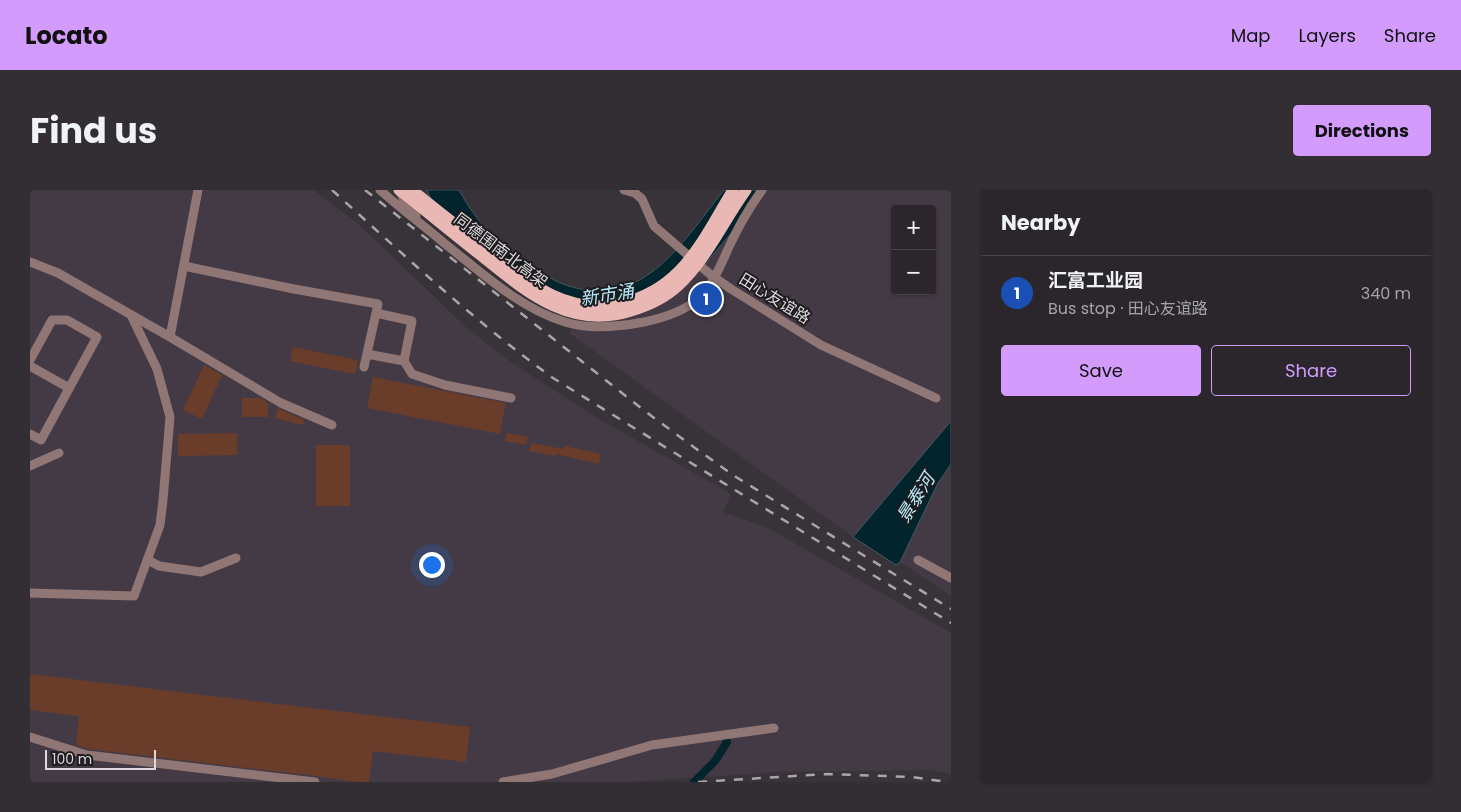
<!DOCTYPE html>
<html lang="en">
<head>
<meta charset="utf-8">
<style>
	body { margin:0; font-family:Poppins,"Noto Sans SC",sans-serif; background:#322e33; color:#f1f3f6 }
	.controls { position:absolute; right:15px; top:15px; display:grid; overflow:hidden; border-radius:5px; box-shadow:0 1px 4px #0004 }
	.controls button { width:45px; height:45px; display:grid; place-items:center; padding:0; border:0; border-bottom:1px solid #464347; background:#2a262b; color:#f1f3f6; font:25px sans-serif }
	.scale { position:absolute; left:15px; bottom:12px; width:111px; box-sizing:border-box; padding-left:5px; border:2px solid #dcd9dd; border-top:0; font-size:14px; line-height:18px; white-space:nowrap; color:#dcd9dd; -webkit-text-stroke:4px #1e1c1f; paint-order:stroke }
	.you { position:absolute; left:401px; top:374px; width:18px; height:18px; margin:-12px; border:4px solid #fff; border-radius:50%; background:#1a73e8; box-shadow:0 0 0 8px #1a73e833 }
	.badge { display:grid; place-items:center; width:32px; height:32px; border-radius:50%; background:#d39cfc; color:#fff; font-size:16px; font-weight:700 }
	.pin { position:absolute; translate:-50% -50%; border:2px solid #fff; box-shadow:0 1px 5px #0006 }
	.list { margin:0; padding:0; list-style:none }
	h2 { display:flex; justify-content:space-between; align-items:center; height:65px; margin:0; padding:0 20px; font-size:21px }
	h2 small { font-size:16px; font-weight:400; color:#a5a5a9 }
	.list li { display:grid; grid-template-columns:32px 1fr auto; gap:15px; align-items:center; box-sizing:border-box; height:75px; padding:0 20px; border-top:1px solid #464347 }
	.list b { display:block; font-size:19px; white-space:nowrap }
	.list p { margin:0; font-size:16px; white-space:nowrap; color:#a5a5a9 }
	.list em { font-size:16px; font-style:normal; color:#a5a5a9 }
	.actions { display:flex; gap:10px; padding:15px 20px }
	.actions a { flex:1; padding:11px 0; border:1px solid #d39cfc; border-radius:5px; text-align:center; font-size:18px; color:#d39cfc }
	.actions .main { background:#d39cfc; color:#111 }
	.map { position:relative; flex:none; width:921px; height:592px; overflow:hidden; border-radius:5px }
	header { display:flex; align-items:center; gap:30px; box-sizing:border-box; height:70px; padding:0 25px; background:#d39cfc; color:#111 }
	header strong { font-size:24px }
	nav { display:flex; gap:28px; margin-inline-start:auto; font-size:18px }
	.intro { display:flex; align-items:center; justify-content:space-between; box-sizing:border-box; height:120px; padding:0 30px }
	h1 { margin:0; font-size:35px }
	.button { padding:12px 22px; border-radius:5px; background:#d39cfc; color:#111; font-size:18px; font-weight:700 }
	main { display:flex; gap:30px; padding:0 30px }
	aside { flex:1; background:#2a262b; border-radius:5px; box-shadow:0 1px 4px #0004 }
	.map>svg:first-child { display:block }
	.built { fill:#443a45; fill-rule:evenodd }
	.water { fill:#02242c; stroke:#435a61 }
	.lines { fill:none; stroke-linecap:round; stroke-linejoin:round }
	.canal { stroke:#02242c; stroke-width:8 }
	.building { fill:#693d2a }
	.minor { stroke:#907775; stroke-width:9 }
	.rail { stroke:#a9a5aa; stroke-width:2.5; stroke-dasharray:9 9; stroke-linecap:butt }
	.major-bridge { stroke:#eab8b4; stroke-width:11 }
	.labels { text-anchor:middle; stroke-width:4; stroke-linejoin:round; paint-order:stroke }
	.street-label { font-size:16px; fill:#dcd9dd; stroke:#1e1c1f }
	.water-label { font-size:18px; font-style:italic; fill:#b6ecfd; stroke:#1e1c1f }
</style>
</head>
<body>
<header>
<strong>Locato</strong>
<nav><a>Map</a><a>Layers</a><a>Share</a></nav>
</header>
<div class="intro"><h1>Find us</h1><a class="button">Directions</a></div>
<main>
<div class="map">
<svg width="921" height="592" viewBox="0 0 921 592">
	<rect width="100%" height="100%" fill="#383339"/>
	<path class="built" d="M 0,0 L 283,0 L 326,32 L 438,139 L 481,172 L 559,223 L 701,304 L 693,322 L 738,338 L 921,443 L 921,584 L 901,580 L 747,582 L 599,592 L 0,592 Z
		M 738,0 L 921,0 L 921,231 L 823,347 L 539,143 L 547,128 L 657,95 ZM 865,19 L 902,19 L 902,101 L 865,101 Z
		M 921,274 L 921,406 L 870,372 L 908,293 Z"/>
	<path class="water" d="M 397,0 L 429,0 C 448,35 469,54 502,76 C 510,81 519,88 528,92 C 610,126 650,55 694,0 L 738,0 L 657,95 L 547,128 L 403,14 Z
		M 921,231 L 921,274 L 908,293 L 870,372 L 866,375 L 823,347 Z"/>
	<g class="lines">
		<path class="canal" d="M 664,592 L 685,571 L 697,552"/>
	</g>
	<path class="building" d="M 263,157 L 328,170 L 325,184 L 260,171 Z
		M 174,175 L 192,185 L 172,229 L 153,220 Z
		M 343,187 L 476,213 L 470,244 L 337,218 Z
		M 212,208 L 231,208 L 238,213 L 238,227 L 212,227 Z
		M 248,218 L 274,230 L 273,235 L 245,228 Z
		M 207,243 L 207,265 L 148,266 L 148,244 Z
		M 477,243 L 498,247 L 496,255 L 475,251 Z
		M 501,253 L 534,259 L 535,256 L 571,264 L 569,274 L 526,264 L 525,266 L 499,261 Z
		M 286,255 L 320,255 L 320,316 L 286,316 Z
		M 0,484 L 440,537 L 436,572 L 343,561 L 339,592 L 326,592 L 286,586 L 58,559 L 46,555 L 49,526 L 0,520 Z"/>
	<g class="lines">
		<path class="minor" d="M 350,0 C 371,19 393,35 414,53 C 451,82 489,118 535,132 C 560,140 588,137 614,132 C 633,128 654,122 669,108 C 683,94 690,77 698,59 C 707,39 719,18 732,0
			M 594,0 L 605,3 L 612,9 L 624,36 L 681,85 L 701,99 L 791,155 L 906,208
			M 370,2 L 378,17 L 386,26
			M 0,72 L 28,83 L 140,147 L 251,213 L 302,235
			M 154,76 L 264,99 L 348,114 L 334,177
			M 140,147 L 168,0
			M 337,164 L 374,171 L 382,131 L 346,123
			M 0,170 L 22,130 L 37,130 L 67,147 L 11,250 L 0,244
			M 374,171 L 382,184 L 415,195 L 481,208
			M 0,176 L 39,198
			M 0,276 L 29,263
			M 118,370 L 129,376 L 171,382 L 206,368
			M 888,370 L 921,388
			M 0,403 L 104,406 L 130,335 L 133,310 L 140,227 L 127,179 L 101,125
			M 0,547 L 57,565 L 285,592
			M 473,592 L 522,584 L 622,555 L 744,538"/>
		<path class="rail" d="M 302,0 C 374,65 444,131 523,188 L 921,433
			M 335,0 L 616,222 L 665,258 L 706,287 L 921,419
			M 668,592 L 797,584 L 882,587 L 917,592"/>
		<path class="major-bridge" d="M 369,0 C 396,21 422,43 449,64 C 494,100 539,141 601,121 C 618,116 635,108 648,96 C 677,69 693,32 716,0
			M 382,0 C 407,20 432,40 457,59 C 498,92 536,126 592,113 C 613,108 633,97 648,82 C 671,59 686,27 703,0"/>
	</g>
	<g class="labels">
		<g class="street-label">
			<text transform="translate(471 60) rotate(37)" y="6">同德围南北高架</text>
			<text transform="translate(745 108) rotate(32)" y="6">田心友谊路</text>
		</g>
		<g class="water-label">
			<text transform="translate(577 105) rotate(-9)" y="6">新市涌</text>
			<text transform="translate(886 308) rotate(-58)" y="6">景泰河</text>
		</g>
	</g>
</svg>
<div class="controls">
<button>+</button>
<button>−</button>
</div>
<div class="scale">100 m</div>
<div class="you"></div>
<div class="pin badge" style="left:676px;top:109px;background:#1a4fb4">1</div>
</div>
<aside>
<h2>Nearby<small></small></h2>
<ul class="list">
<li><span class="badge" style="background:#1a4fb4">1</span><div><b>汇富工业园</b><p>Bus stop · 田心友谊路</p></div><em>340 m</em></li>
</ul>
<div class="actions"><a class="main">Save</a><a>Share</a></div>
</aside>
</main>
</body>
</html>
